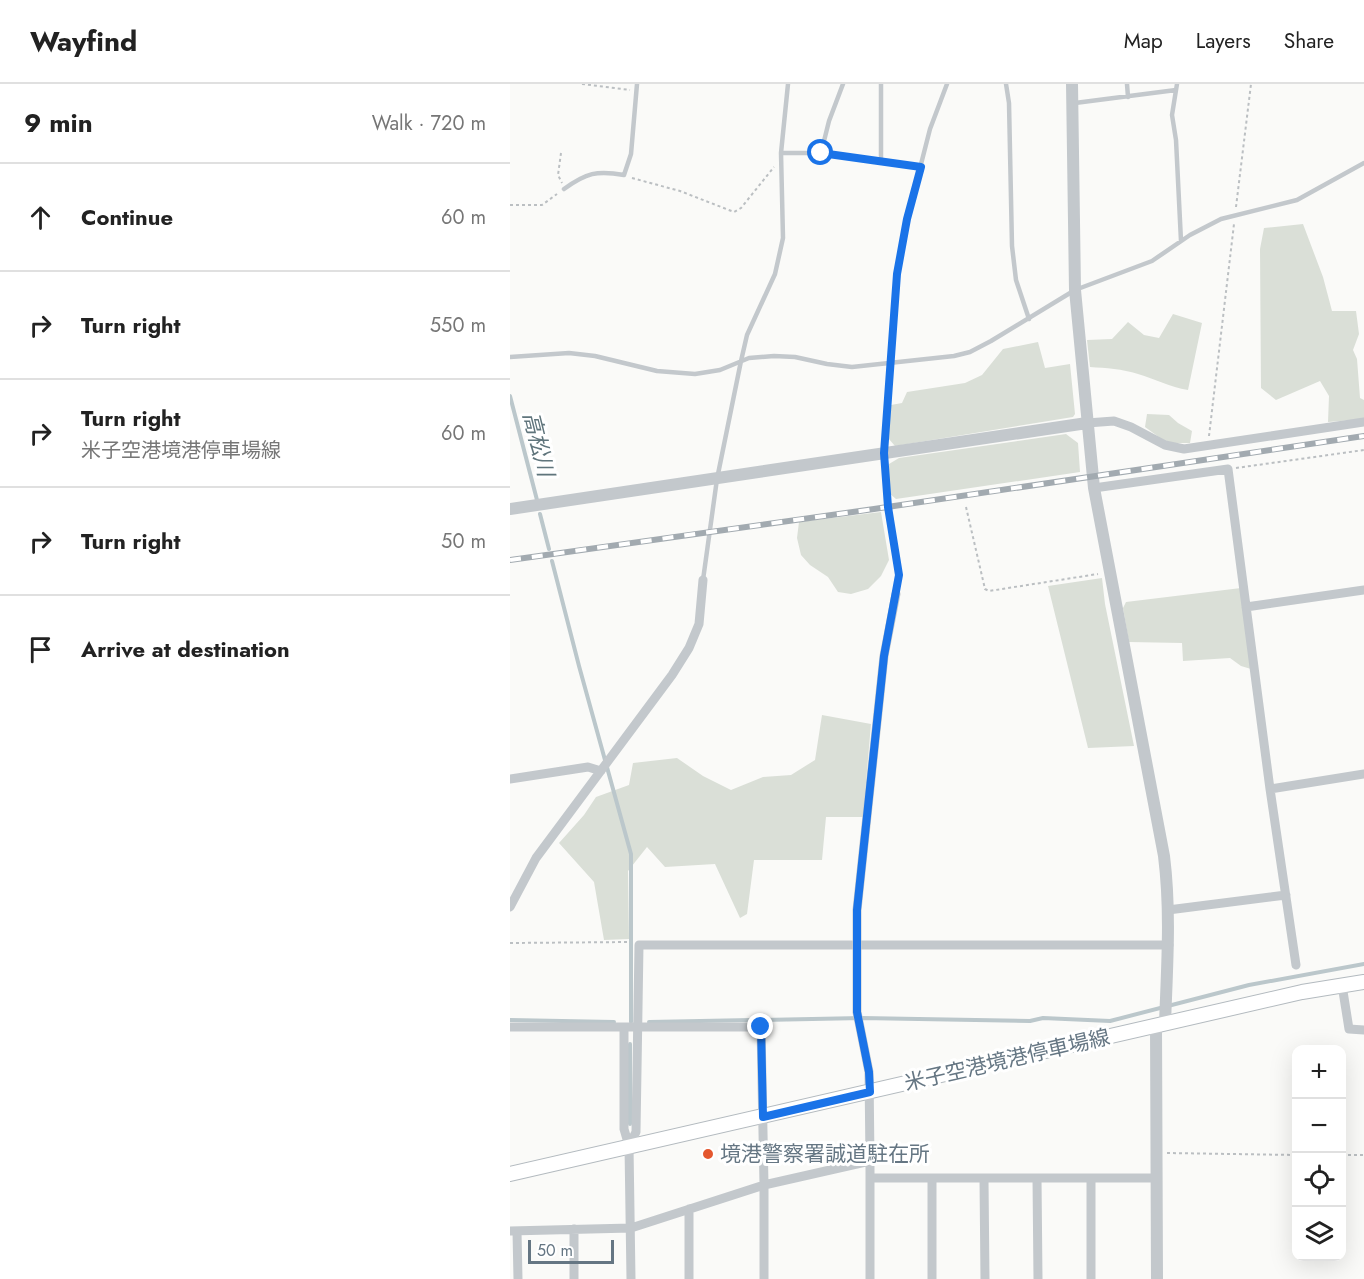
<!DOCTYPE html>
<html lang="en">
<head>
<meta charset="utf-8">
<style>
	body { margin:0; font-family:Jost,"Noto Sans JP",sans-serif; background:#f6f6f6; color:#222 }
	.controls { position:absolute; right:18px; bottom:18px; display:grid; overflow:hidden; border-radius:12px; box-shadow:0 6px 24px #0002 }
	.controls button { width:54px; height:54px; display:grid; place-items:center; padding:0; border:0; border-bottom:2px solid #e0e0e0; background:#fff; color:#222; font:30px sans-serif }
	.scale { position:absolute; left:18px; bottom:15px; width:86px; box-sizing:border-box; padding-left:6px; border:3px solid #657683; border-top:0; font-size:16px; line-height:21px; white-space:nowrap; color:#657683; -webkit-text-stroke:4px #fff; paint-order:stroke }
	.stop { position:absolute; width:18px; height:18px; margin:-14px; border:4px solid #1a73e8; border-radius:50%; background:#fff }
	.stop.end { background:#1a73e8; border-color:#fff; box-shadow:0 2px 6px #0008 }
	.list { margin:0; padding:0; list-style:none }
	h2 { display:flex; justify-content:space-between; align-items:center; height:78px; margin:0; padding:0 24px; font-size:26px }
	h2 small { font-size:20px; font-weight:400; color:#767676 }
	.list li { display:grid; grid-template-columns:39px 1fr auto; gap:18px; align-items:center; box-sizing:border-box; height:108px; padding:0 24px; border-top:2px solid #e0e0e0 }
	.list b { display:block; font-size:22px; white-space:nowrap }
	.list p { margin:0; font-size:20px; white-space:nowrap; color:#767676 }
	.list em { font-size:20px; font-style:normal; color:#767676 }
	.icon { flex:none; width:33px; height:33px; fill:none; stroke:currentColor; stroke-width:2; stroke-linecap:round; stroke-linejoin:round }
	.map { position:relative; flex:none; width:854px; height:1195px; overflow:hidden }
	header { display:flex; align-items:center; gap:36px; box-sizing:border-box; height:84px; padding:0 30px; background:#fff; border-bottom:2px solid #e0e0e0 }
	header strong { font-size:28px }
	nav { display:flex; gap:33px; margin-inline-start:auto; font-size:21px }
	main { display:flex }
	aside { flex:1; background:#fff }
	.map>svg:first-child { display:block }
	.green { fill:#dadfd7 }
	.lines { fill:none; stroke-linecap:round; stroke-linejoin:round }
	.stream { stroke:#bbc7cb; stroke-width:4 }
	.secondary-casing { stroke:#b3babf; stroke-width:16 }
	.path { stroke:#bbbfc2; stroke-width:2; stroke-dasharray:3 3; stroke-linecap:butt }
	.service { stroke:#c3c8cc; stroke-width:4.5 }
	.minor { stroke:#c3c8cc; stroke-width:9 }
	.tertiary { stroke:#c3c8cc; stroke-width:12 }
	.secondary { stroke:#fff; stroke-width:14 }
	.rail-casing { stroke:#a2aab0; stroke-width:6 }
	.rail { stroke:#fff; stroke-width:4; stroke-dasharray:11; stroke-linecap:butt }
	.route { stroke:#1a73e8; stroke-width:8 }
	.poi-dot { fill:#e4572e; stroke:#fff; stroke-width:2 }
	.labels { text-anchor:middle; stroke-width:6; stroke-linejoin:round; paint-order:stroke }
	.street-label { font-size:21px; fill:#657683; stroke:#fff }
	.poi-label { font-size:21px; fill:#657683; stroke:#fff; text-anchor:start }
	.water-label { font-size:22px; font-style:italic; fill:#60757c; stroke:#fff }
</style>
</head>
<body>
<header>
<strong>Wayfind</strong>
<nav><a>Map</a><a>Layers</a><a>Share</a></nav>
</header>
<main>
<aside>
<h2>9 min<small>Walk · 720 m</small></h2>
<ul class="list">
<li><svg class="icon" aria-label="ahead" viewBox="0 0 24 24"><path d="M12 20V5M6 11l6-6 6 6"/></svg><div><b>Continue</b></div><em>60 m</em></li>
<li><svg class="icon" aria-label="right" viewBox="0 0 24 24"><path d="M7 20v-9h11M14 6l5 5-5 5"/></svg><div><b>Turn right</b></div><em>550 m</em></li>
<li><svg class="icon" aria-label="right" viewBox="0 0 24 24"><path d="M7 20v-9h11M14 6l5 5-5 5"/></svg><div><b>Turn right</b><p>米子空港境港停車場線</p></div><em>60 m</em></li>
<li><svg class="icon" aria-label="right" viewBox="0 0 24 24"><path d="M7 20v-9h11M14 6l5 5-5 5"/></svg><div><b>Turn right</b></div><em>50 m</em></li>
<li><svg class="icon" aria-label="arrive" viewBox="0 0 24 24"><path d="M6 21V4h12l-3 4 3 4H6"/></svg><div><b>Arrive at destination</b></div></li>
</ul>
</aside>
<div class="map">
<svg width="854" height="1195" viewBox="0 0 854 1195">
	<rect width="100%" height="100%" fill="#fafaf8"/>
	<path class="green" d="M 793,140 L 813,193 L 822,227 L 846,227 L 849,250 L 843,266 L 847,275 L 850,314 L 854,316 L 854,335 L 818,338 L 819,312 L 810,297 L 766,316 L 751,304 L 750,165 L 754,144 Z
		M 663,230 L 692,239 L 678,306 C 660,303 645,295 628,290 C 612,285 596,284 580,283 L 577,256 L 602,255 L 618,238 L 634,251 L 649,254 Z
		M 528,258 L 535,284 L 560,280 L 565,330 L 563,333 L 385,362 L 378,354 L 381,321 L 392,319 L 397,308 L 455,299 L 472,291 L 493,265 Z
		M 637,330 L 659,331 L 668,339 L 682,347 L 680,359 L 657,359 L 635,343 Z
		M 556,350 L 568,359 L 570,388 L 386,415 L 379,409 L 379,380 L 389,374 Z
		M 371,428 L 379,476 L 371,492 L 358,505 L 341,510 L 328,508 L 318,493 L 300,481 L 291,471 L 287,454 L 289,438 Z
		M 592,494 L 595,520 L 624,662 L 578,664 L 538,502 Z
		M 731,504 L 741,585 L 731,582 L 720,574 L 673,577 L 672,559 L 619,558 L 613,524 L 616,518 Z
		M 312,631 L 361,640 L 353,733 L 316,733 L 312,776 L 244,776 L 237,830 L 230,834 L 205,780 L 155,783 L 137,763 L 118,787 L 119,855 L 94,856 L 84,798 L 49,759 L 74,731 L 86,713 L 119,701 L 123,679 L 167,674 L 193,692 L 221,706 L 253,693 L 281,691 L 305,676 Z"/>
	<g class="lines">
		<path class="stream" d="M 0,312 L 27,416
			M 30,430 L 39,465
			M 42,477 L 69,582 L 121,770 L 121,938
			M 0,936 L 104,938
			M 139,938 L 352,934 L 520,937 L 533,934 L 600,937 L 739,901 L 854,880
			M 120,1040 L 120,960"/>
		<g class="secondary-casing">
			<path id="secondary" d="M 0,1090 L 792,908 L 854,898"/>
		</g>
		<path class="path" d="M 72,0 L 120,6
			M 51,69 L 48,91 L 52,99
			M 122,94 L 170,107 L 224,128 L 231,124 L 264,83
			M 0,121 L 32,121 L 47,110
			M 726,123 L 741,0
			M 699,352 L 724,140
			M 726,384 L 854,366
			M 456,423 L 475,505 L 479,507 L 588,490
			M 0,859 L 120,858
			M 657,1069 L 786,1071
			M 832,1071 L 854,1071"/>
		<path class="service" d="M 371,0 L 371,77
			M 496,0 L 499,19 L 502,162 L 506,196 L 519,235
			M 617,0 L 618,13
			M 667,0 L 662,31 L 666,56 L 671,157
			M 565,19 L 666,6
			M 271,69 L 311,69 L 411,83
			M 311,69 L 319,37 L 333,0
			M 54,105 C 76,89 87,86 114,91 L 121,70 L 127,0
			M 0,273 L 59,269 L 85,272 L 147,287 L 185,290 L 210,286 L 239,274 L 264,272 L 285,273 L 317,280 L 342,283 L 444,272 L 460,268 L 481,257 L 565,206 L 642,177 L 680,151 L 711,135 L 787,116 L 854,79
			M 193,496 L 207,395 L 231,277 L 237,251 L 265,190 L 273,154 L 271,69 L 278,0
			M 386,510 L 389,491 L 378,423 L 374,369 L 387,190 L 397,135 L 420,45 L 437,0"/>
		<path class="minor" d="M 577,339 L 604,337 L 621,343 L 655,361 L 674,365 L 854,338
			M 584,404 L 718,385 L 760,705 L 786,881
			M 736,523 L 854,506
			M 0,695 L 78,683 L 91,687
			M 760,705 L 854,690
			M 0,823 L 26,774 L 162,591 L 179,564 L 189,540 L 193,496
			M 658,826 L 776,811
			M 832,901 L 839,945 L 854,946
			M 0,943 L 251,943 L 254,1101 L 254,1195
			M 114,944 L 114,1045 L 119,1062 L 121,1195
			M 119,1062 L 126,1048 L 129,861 L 659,861
			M 360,1077 L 359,988 L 347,928 L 347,826 L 374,572 L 386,510
			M 360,1094 L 646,1094
			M 527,1094 L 528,1195
			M 422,1095 L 422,1195
			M 474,1095 L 475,1195
			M 64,1145 L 64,1195
			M 0,1147 L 121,1144 L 254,1101 L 360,1077 L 360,1195
			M 7,1147 L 8,1195
			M 179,1195 L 179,1125
			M 581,1195 L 581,1094"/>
		<path class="tertiary" d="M 562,0 L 565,206 L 584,404 L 654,772 C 661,828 657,883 655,940
			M 0,425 L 577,339
			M 646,942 L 647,1195"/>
		<use href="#secondary" class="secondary"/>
		<g class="rail-casing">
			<path id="rail" d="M 0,476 L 364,425 L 854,352"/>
		</g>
		<use href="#rail" class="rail"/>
	</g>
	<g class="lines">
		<path class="route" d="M 251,943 L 253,1033 L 360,1008 L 359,988 L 347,928 L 347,826 L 374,572 L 389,491 L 378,423 L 374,369 L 387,190 L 397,135 L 411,83 L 311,69"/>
	</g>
	<circle class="poi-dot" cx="198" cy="1070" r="6"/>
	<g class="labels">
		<g class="street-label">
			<text transform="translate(497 976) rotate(-13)" y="7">米子空港境港停車場線</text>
		</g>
		<g class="poi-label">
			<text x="210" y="1077">境港警察署誠道駐在所</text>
		</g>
		<g class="water-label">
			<text transform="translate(29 360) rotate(76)" y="8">高松川</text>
		</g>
	</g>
</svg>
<div class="controls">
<button>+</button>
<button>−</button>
<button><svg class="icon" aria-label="locate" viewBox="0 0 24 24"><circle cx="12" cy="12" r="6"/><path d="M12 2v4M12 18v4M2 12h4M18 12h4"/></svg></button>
<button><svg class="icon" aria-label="layers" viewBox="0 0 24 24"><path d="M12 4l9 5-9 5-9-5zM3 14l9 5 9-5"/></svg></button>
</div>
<div class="scale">50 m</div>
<div class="stop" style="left:311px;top:69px"></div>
<div class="stop end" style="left:251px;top:943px"></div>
</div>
</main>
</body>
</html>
